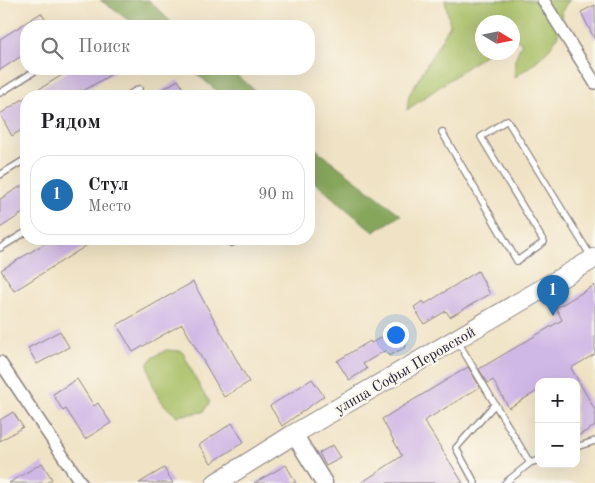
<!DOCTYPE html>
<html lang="ru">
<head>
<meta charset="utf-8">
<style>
	body { margin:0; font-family:"Old Standard TT",serif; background:#f2f2f2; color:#202124 }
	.controls { position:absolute; right:15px; bottom:15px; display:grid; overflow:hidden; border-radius:10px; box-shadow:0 5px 20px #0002 }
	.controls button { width:45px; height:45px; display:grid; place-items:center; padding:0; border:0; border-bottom:1px solid #e0e0e0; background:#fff; color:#202124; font:25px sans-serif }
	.compass { position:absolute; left:475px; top:15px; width:45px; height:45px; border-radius:50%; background:#fff; box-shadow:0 5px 20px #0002; rotate:100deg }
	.you { position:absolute; left:395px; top:334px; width:18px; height:18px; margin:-12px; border:4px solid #fff; border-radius:50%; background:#1a73e8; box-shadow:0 0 0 8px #1a73e833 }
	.badge { display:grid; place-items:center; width:32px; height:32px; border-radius:50%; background:#1f6fb2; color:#fff; font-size:16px; font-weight:700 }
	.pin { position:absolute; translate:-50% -41px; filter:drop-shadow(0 1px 2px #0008) }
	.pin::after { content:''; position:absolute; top:26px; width:18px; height:15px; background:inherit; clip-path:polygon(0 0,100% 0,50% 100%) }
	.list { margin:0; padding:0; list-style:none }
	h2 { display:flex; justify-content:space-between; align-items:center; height:65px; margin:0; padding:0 20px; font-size:21px }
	h2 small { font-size:16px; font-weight:400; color:#757577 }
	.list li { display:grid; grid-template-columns:32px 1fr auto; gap:15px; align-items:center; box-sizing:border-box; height:80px; margin:0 10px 10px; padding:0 10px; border:1px solid #e0e0e0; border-radius:20px }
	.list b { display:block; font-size:19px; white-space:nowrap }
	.list p { margin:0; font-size:16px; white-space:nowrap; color:#757577 }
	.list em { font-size:16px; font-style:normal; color:#757577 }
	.icon { flex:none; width:28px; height:28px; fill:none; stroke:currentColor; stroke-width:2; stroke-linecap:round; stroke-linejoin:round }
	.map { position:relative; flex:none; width:595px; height:483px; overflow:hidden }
	.search { position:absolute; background:#fff; box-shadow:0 5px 20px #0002; left:20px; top:20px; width:295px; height:55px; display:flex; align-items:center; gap:12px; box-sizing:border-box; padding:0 18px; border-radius:20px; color:#757577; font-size:19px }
	.panel { position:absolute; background:#fff; box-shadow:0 5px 20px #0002; left:20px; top:90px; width:295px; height:155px; border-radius:20px }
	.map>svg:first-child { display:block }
	.green { fill:#a9c066; stroke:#667150 }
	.forest { fill:#86a65b; stroke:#54644b }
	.building { fill:#d0b8e6 }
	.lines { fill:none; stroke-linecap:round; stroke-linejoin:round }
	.lane-casing { stroke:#898280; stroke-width:8 }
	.street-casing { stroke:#898280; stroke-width:14 }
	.secondary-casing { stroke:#898280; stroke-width:19 }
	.primary-casing { stroke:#898280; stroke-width:21 }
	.lane { stroke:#fff; stroke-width:5.5 }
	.street { stroke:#fff; stroke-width:11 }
	.secondary { stroke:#fff; stroke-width:16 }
	.primary { stroke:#fff; stroke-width:19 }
	.labels { text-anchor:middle; stroke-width:4.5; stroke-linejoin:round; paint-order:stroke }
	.street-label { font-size:15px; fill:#22223b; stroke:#fbf7ec }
</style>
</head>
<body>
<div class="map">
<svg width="595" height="483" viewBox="0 0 595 483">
	<rect width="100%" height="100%" fill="#fbf7ec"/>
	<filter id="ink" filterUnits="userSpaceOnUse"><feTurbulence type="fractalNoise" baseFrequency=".02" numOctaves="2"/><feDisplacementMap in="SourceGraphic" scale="10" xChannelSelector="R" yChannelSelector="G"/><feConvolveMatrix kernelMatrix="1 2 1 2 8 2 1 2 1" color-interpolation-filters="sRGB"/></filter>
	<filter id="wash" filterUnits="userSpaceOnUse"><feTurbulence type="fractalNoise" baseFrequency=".0096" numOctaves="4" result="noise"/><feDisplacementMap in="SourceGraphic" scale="20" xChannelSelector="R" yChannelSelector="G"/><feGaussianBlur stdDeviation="1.12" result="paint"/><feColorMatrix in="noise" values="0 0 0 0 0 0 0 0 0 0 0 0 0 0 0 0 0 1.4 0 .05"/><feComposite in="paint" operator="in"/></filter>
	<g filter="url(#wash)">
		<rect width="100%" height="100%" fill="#f0e3c5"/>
		<path class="green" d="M 445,0 L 570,0 C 558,10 562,25 557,37 C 548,55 530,66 514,78 L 515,59 L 522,43 L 513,38 L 512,22 L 482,22 L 482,52 L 487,53 L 407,110 L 409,95 L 450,25 Z
			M 166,350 L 182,351 L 202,391 L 210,402 L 203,412 L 177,416 C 157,401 152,388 148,363 L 152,358 Z"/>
		<path class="forest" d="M 100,0 L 149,0 L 175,26 L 137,26 Z
			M 191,69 L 229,69 L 262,96 L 223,96 Z
			M 309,143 L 313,147 L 401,215 L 374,232 L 309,178 Z"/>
		<g id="blocks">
			<path class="building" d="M 595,5 L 595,40 L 581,12 Z
				M 41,13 L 50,26 L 26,26 L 26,53 L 0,70 L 0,39 Z
				M 72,69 L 120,69 L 75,96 L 28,96 Z
				M 178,80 L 188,96 L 152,96 Z
				M 26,97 L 26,127 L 12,136 L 0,114 Z
				M 26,183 L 26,211 L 0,228 L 0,199 Z
				M 52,239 L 97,239 L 14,291 L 1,270 Z
				M 478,271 L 490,294 L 450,317 L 446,311 L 424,324 L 414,307 L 423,301 L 425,304 Z
				M 193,282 L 249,382 L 224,397 L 182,324 L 133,352 L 117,325 Z
				M 595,285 L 595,354 L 571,368 L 595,410 L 595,426 L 576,437 L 576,382 L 539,382 L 539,390 L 509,408 L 493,380 L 488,383 L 479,369 L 562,320 L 556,308 Z
				M 397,329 L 406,347 L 389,356 L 386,350 L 363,364 L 367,369 L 349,380 L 337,361 L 370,341 L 371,343 Z
				M 60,331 L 69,347 L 37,364 L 28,348 Z
				M 468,367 L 480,387 L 424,421 L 463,483 L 361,483 L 402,456 L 382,419 Z
				M 77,379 L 94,406 L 98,403 L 111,423 L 85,439 L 66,409 L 63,411 L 53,394 Z
				M 312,379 L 324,396 L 282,426 L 270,406 Z
				M 13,412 L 23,427 L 0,441 L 0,420 Z
				M 232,423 L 244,442 L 211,463 L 199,445 Z
				M 333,445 L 341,458 L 326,466 L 319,453 Z
				M 42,463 L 52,479 L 46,483 L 9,483 Z
				M 286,465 L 296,483 L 254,483 Z
				M 164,468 L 173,483 L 139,483 Z"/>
		</g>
	</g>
	<g filter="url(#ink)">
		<use href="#blocks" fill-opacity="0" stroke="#898280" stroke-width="1"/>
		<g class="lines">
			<g class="lane-casing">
				<path id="lane" d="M 0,93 L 38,69
					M 127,96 L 139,89
					M 442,132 L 517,261 L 544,242 L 481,137 L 507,120 L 592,258
					M 0,175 L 26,159
					M 230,239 L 232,243
					M 0,248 L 26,232
					M 458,342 L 530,463
					M 576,447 L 595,441
					M 475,483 L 456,448 L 495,404
					M 505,483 L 530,463 L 539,460"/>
			</g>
			<g class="street-casing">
				<path id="street" d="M 543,0 L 595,83
					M 0,362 L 81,483"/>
			</g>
			<g class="secondary-casing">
				<path id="secondary" d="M 294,434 L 324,483"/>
			</g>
			<g class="primary-casing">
				<path id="primary" d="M 216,483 L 294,434 L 595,258"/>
			</g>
			<use href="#lane" class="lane"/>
			<use href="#street" class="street"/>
			<use href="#secondary" class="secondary"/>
			<use href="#primary" class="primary"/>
		</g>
	</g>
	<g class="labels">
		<g class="street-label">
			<text transform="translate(405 370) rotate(-30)" y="5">улица Софьи Перовской</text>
		</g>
	</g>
</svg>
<div class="controls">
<button>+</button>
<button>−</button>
</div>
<svg class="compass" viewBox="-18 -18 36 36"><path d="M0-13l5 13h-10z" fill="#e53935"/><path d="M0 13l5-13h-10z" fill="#757577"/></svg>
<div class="you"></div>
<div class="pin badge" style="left:553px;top:316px">1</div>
<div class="search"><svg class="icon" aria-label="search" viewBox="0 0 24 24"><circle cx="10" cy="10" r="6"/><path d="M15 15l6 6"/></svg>Поиск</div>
<section class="panel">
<h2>Рядом<small></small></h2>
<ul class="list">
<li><span class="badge">1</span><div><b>Стул</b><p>Место</p></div><em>90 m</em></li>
</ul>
</section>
</div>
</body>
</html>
